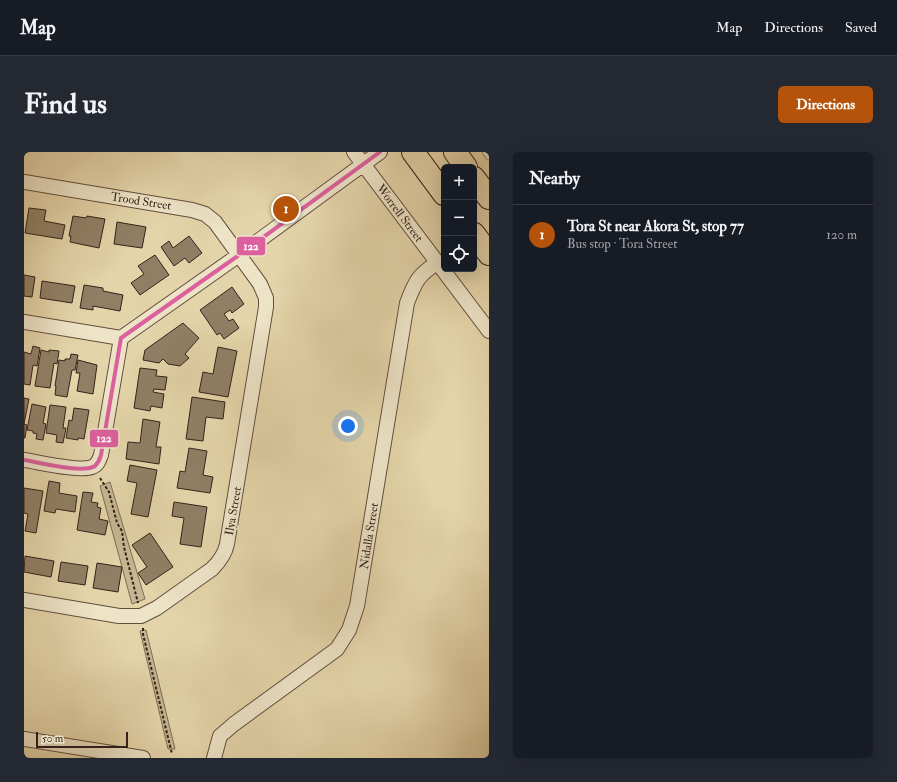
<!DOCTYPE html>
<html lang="en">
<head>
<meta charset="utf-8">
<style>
	body { margin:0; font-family:"IM FELL Double Pica",serif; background:#242831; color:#f1f3f6 }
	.controls { position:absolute; right:12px; top:12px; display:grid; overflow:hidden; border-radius:6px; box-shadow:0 4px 16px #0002 }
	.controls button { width:36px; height:36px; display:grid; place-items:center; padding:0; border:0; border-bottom:1px solid #363941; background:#171b24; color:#f1f3f6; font:20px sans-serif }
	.scale { position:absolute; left:12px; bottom:10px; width:92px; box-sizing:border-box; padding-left:4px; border:2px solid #35221b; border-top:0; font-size:11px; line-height:14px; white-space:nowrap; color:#35221b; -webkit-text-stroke:3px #ede3c7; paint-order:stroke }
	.you { position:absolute; left:324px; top:274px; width:14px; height:14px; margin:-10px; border:3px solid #fff; border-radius:50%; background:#1a73e8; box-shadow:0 0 0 6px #1a73e833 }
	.badge { display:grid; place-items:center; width:26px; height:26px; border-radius:50%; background:#b45309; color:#fff; font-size:13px; font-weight:700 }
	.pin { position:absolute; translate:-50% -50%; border:2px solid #fff; box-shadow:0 1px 4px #0006 }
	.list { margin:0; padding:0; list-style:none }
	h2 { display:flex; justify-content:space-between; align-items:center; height:52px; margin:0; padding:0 16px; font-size:17px }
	h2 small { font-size:13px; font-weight:400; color:#9ea1a6 }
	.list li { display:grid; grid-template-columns:26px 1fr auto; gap:12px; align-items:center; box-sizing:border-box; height:60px; padding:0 16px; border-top:1px solid #363941 }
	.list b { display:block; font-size:15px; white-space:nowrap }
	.list p { margin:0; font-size:13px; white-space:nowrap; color:#9ea1a6 }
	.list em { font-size:13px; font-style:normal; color:#9ea1a6 }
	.icon { flex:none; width:22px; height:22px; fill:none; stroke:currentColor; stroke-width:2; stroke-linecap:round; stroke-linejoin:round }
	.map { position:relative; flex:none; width:465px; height:606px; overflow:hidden; border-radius:6px }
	header { display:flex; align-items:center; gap:24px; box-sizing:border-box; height:56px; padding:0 20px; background:#171b24; border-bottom:1px solid #363941 }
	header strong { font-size:19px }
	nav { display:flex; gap:22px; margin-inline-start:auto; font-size:14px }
	.intro { display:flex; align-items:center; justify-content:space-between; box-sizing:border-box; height:96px; padding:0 24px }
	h1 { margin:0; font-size:28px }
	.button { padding:10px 18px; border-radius:6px; background:#b45309; color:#fff; font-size:14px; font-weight:700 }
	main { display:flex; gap:24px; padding:0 24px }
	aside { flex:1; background:#171b24; border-radius:6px; box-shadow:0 4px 16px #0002 }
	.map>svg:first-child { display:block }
	.green { fill:#c6b691; stroke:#7e6c56 }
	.building { fill:#907f65; stroke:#35221b }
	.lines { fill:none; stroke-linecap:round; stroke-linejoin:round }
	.service-casing { stroke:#614e3e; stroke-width:8 }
	.minor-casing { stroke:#614e3e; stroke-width:16 }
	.motorway-casing { stroke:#35221b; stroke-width:24 }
	.path { stroke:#35221b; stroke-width:2; stroke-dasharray:3 2; stroke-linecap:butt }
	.service { stroke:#ede3c7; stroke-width:7 }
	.minor { stroke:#ede3c7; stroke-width:14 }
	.motorway { stroke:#e4d4a9; stroke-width:22 }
	.bus-1-casing { stroke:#ede3c7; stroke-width:7 }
	.bus-1 { stroke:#db609d; stroke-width:4 }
	.labels { text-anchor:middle; stroke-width:3; stroke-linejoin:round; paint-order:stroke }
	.street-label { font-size:12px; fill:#35221b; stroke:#ede3c7 }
	.line-badge { stroke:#ede3c7; stroke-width:1.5 }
	.badge-label { font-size:11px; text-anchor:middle; font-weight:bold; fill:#fff }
</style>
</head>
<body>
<header>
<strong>Map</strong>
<nav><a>Map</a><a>Directions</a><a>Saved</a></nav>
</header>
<div class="intro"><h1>Find us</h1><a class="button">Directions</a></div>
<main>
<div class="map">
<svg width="465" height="606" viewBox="0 0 465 606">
	<rect width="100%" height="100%" fill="#e4d4a9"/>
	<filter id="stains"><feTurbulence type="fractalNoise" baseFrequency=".005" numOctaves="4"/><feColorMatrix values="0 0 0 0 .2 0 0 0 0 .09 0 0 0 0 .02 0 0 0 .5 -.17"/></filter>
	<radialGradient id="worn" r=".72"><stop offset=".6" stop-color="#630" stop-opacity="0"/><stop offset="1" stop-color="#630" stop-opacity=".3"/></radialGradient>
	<path class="green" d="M 86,330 L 121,447 L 108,452 L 76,334 Z
		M 122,478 L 151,597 L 144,597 L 116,479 Z"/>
	<path class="building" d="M 5,56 L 22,58 L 20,69 L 41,73 L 38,87 L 1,81 Z
		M 49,64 L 62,66 L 63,64 L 81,67 L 75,96 L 46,90 L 47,84 L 45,84 Z
		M 93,70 L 122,75 L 118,96 L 90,92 Z
		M 165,84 L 178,101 L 165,111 L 161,106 L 150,114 L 137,95 L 145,89 L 149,96 Z
		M 131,103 L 145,123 L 116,143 L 107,131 L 120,122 L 114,114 Z
		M 0,123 L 11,125 L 8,145 L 0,144 Z
		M 18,129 L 51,134 L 48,151 L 16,146 Z
		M 60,133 L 79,136 L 79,139 L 99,143 L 96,159 L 69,154 L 69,158 L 56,156 Z
		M 208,135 L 220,152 L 208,161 L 206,158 L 200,162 L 205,169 L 209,167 L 215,176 L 200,187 L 196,181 L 193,183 L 176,158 Z
		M 159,171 L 175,186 L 161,202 L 165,206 L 156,214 L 144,212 L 139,207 L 135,211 L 119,208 L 121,198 Z
		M 9,194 L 16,196 L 13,214 L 9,213 L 6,233 L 0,232 L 0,200 L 7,202 Z
		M 194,195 L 213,199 L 204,245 L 175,240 L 179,220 L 189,222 Z
		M 17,198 L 25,200 L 25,198 L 35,199 L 33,212 L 30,211 L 26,236 L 11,234 Z
		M 47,202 L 54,203 L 51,218 L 48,218 L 43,245 L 31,243 L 32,234 L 31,234 L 35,208 L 41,209 L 41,207 L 46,207 Z
		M 54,208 L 73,213 L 69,242 L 53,239 L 56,221 L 52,221 Z
		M 116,216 L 133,218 L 132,224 L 143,225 L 141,238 L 130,237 L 129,240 L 140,242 L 138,256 L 127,254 L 126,259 L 110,256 Z
		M 168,245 L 201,250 L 199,267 L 182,265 L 179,289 L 162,287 Z
		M 0,246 L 5,247 L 0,272 L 3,273 L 1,286 L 0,286 Z
		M 8,252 L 22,255 L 19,271 L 22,272 L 19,288 L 12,287 L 13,282 L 9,281 L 9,279 L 3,278 Z
		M 26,253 L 42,255 L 39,276 L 42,276 L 39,291 L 32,290 L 33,283 L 22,281 Z
		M 50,256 L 65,258 L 60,287 L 54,286 L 54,288 L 42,286 L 45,268 L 48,269 Z
		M 119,267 L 136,270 L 132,295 L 137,295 L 135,312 L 102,307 L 104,290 L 116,291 Z
		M 165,296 L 183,299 L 179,323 L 189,325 L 186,341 L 153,336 L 156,319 L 161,320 Z
		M 106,313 L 133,318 L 124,365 L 107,362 L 113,331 L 103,329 Z
		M 25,329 L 36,331 L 35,341 L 53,344 L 51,360 L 32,357 L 31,361 L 20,359 Z
		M 0,336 L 19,339 L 12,381 L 1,379 L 4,362 L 0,361 Z
		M 59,340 L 69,341 L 67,350 L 74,351 L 73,355 L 77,356 L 75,367 L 84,369 L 81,383 L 53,378 Z
		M 150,350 L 183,355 L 177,395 L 156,392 L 160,366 L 148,364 Z
		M 126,381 L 149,415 L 122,433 L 114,421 L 123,415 L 108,393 Z
		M 1,404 L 30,409 L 27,425 L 0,420 Z
		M 37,410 L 64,414 L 61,433 L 34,429 Z
		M 73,411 L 98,415 L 94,440 L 69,436 Z"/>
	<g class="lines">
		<g class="service-casing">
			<path id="service" d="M 462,0 L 465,4"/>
		</g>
		<g class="minor-casing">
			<path id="minor" d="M 330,0 L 465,179
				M 0,30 L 168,58 L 181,62 L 191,70 L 236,132 L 242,146 L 242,155 L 203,392 C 201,402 196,409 188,417 L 133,456 L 117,464 L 95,464 L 0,448
				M 0,170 L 97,186
				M 97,186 L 215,103 L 356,0
				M 0,308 C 14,310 57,320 68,315 C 74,313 75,308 77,303 L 97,186
				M 0,587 L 119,606
				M 190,606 L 196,584 L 210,572 L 313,497 L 325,478 L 333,454 L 383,151 C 391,130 394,123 413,111"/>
		</g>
		<g class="motorway-casing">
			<path id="motorway" d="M 389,0 L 420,42
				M 431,0 L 442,15
				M 450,26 L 465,46
				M 450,82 L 465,102"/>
		</g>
		<path class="path" d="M 76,326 L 85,340 L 93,371 L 98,379 L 100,395 L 114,451
			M 119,476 L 119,482 L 148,602"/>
		<use href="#service" class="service"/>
		<use href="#minor" class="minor"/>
		<use href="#motorway" class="motorway"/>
		<g class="bus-1-casing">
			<path id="bus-1" d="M 97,186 L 215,103 L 356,0
				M 0,308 C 14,310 59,322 71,314 C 74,311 76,307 77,303 L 97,186"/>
		</g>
		<use href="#bus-1" class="bus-1"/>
	</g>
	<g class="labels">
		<g class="street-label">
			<text transform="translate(117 49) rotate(9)" y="4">Trood Street</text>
			<text transform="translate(376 61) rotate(53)" y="4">Worrell Street</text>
			<text transform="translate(209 359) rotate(-80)" y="4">Ilya Street</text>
			<text transform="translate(345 384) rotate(-81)" y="4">Nidalla Street</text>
		</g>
	</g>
	<g class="line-badge">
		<rect x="212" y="84" width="30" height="20" rx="4" fill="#db609d"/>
		<rect x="65" y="277" width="30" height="19" rx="4" fill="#db609d"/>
	</g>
	<g class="badge-label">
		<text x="227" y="98">122</text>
		<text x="80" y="290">122</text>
	</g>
	<rect width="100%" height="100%" filter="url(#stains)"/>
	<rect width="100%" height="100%" fill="url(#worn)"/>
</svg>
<div class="controls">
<button>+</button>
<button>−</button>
<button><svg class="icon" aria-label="locate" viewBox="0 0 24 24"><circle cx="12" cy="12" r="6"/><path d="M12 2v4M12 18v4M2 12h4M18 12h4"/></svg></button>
</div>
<div class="scale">50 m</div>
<div class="you"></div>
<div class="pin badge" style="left:262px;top:57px">1</div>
</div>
<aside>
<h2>Nearby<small></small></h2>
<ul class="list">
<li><span class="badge">1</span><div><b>Tora St near Akora St, stop 77</b><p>Bus stop · Tora Street</p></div><em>120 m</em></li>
</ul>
</aside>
</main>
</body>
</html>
